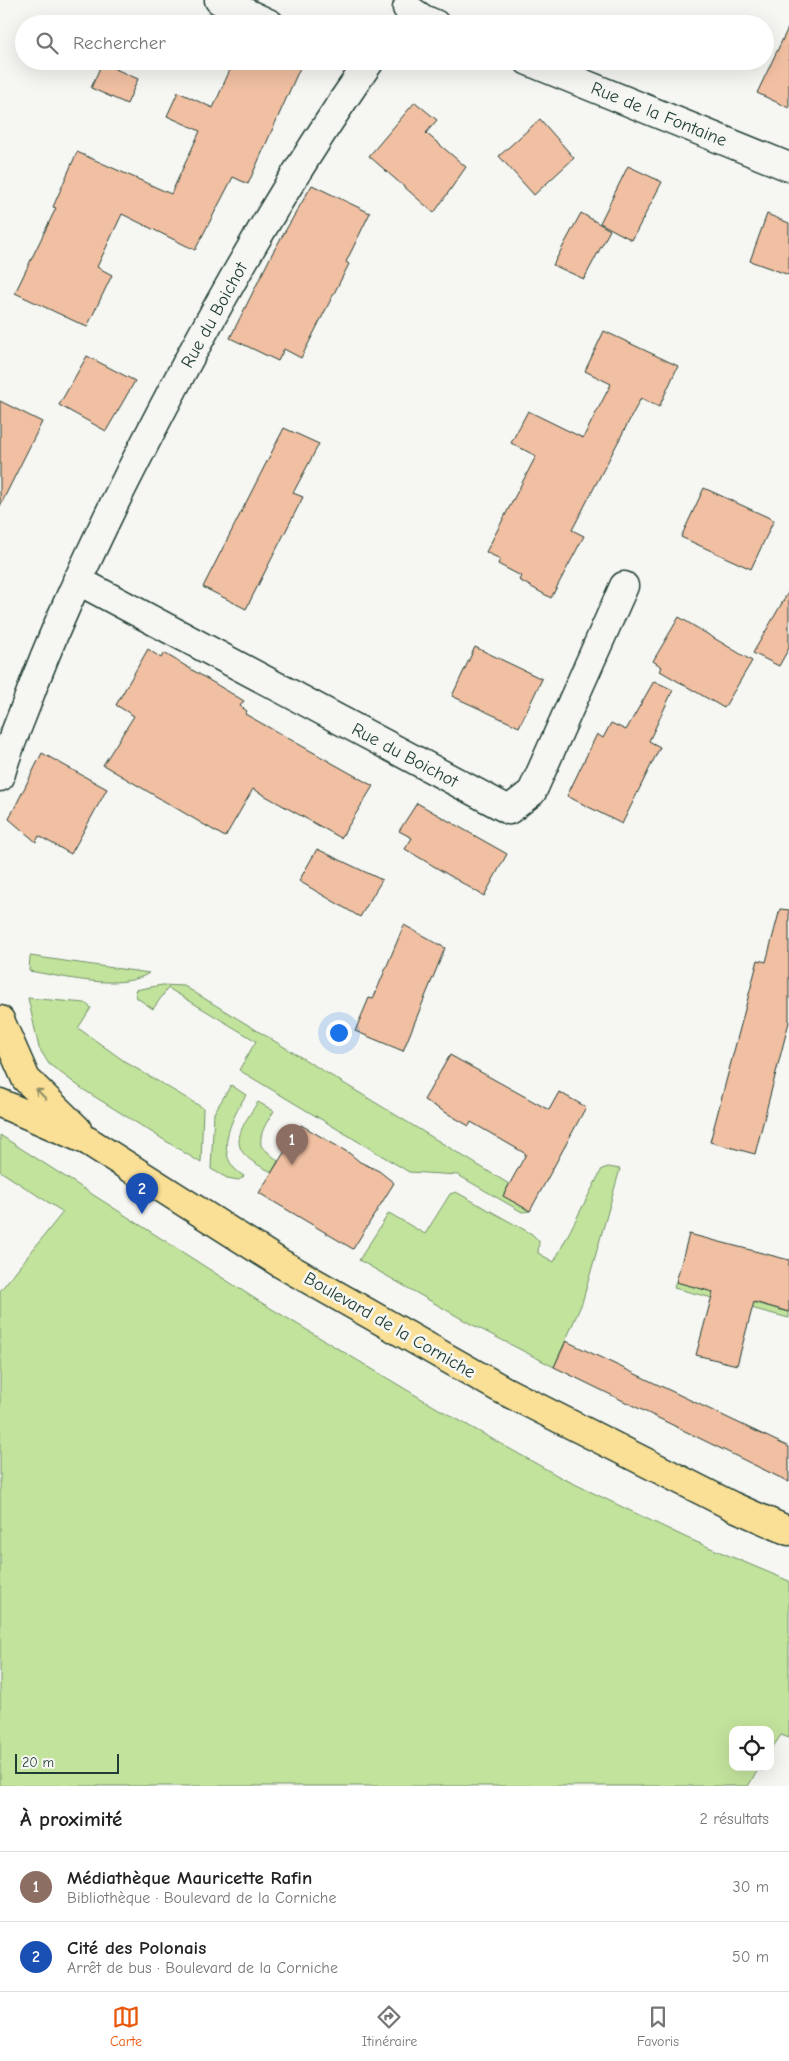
<!DOCTYPE html>
<html lang="fr">
<head>
<meta charset="utf-8">
<style>
	body { margin:0; font-family:"Comic Neue",sans-serif; background:#f2f2f2; color:#222 }
	.controls { position:absolute; right:15px; bottom:15px; display:grid; overflow:hidden; border-radius:10px; box-shadow:0 5px 20px #0002 }
	.controls button { width:45px; height:45px; display:grid; place-items:center; padding:0; border:0; border-bottom:1px solid #e0e0e0; background:#fff; color:#222; font:25px sans-serif }
	.scale { position:absolute; left:15px; bottom:12px; width:104px; box-sizing:border-box; padding-left:5px; border:2px solid #1f3d34; border-top:0; font-size:14px; line-height:18px; white-space:nowrap; color:#1f3d34; -webkit-text-stroke:4px #f6f6f2; paint-order:stroke }
	.you { position:absolute; left:338px; top:1032px; width:18px; height:18px; margin:-12px; border:4px solid #fff; border-radius:50%; background:#1a73e8; box-shadow:0 0 0 8px #1a73e833 }
	.badge { display:grid; place-items:center; width:32px; height:32px; border-radius:50%; background:#ea580c; color:#fff; font-size:16px; font-weight:700 }
	.pin { position:absolute; translate:-50% -41px; filter:drop-shadow(0 1px 2px #0008) }
	.pin::after { content:''; position:absolute; top:26px; width:18px; height:15px; background:inherit; clip-path:polygon(0 0,100% 0,50% 100%) }
	.list { margin:0; padding:0; list-style:none }
	h2 { display:flex; justify-content:space-between; align-items:center; height:65px; margin:0; padding:0 20px; font-size:21px }
	h2 small { font-size:16px; font-weight:400; color:#767676 }
	.list li { display:grid; grid-template-columns:32px 1fr auto; gap:15px; align-items:center; box-sizing:border-box; height:70px; padding:0 20px; border-top:1px solid #e0e0e0 }
	.list b { display:block; font-size:19px; white-space:nowrap }
	.list p { margin:0; font-size:16px; white-space:nowrap; color:#767676 }
	.list em { font-size:16px; font-style:normal; color:#767676 }
	.icon { flex:none; width:28px; height:28px; fill:none; stroke:currentColor; stroke-width:2; stroke-linecap:round; stroke-linejoin:round }
	.map { position:relative; flex:none; width:789px; height:1786px; overflow:hidden }
	.search { position:absolute; background:#fff; box-shadow:0 5px 20px #0002; left:15px; right:15px; top:15px; height:55px; display:flex; align-items:center; gap:12px; box-sizing:border-box; padding:0 18px; border-radius:28px; color:#767676; font-size:19px }
	.sheet { height:205px; background:#fff }
	nav { display:flex; justify-content:space-around; align-items:center; box-sizing:border-box; height:70px; border-top:1px solid #e0e0e0; background:#fff; font-size:14px; color:#767676 }
	nav a { display:grid; justify-items:center; gap:2px }
	nav .on { color:#ea580c }
	.map>svg:first-child { display:block }
	.green { fill:#c2e39c; stroke:#709068 }
	.building { fill:#f1bfa1; stroke:#1f3d34 }
	.lines { fill:none; stroke-linecap:round; stroke-linejoin:round }
	.minor-casing { stroke:#1f3d34; stroke-width:31 }
	.major-casing { stroke:#1f3d34; stroke-width:31 }
	.minor { stroke:#f6f6f2; stroke-width:28 }
	.major { stroke:#fadf96; stroke-width:28 }
	.oneway { stroke:#8c8e65 }
	.labels { text-anchor:middle; stroke-width:5; stroke-linejoin:round; paint-order:stroke }
	.street-label { font-size:18px; fill:#1f3d34; stroke:#f6f6f2 }
</style>
</head>
<body>
<div class="map">
<svg width="789" height="1786" viewBox="0 0 789 1786">
	<rect width="100%" height="100%" fill="#f6f6f2"/>
	<filter id="ink" filterUnits="userSpaceOnUse"><feTurbulence type="fractalNoise" baseFrequency=".02" numOctaves="2"/><feDisplacementMap in="SourceGraphic" scale="10" xChannelSelector="R" yChannelSelector="G"/><feConvolveMatrix kernelMatrix="1 2 1 2 8 2 1 2 1" color-interpolation-filters="sRGB"/></filter>
	<g filter="url(#ink)">
		<path class="green" d="M 30,956 L 149,973 C 121,992 61,976 29,971 Z
			M 162,985 L 184,986 L 509,1184 L 503,1196 L 530,1211 L 522,1212 L 458,1175 L 409,1172 L 239,1070 L 256,1041 L 168,988 L 153,1009 L 137,998 L 135,990 Z
			M 28,998 L 85,1003 L 91,1008 L 78,1028 L 127,1063 L 203,1108 L 201,1163 L 84,1090 L 49,1064 L 39,1048 Z
			M 231,1085 L 246,1095 C 232,1118 211,1157 244,1176 L 239,1180 L 227,1178 L 211,1169 L 214,1113 Z
			M 258,1102 L 274,1111 C 267,1122 259,1132 261,1146 L 278,1161 L 272,1172 C 228,1152 233,1138 258,1102 Z
			M 0,1135 L 257,1300 L 437,1408 L 560,1477 L 687,1538 L 789,1581 L 789,1738 L 781,1735 L 770,1751 L 770,1730 L 733,1730 L 733,1767 L 760,1767 L 748,1786 L 0,1786 L 0,1291 L 63,1212 L 0,1171 Z
			M 608,1167 L 620,1169 L 582,1303 L 554,1367 L 469,1323 L 359,1260 L 389,1213 L 425,1234 L 450,1194 L 456,1192 L 532,1234 L 539,1241 L 538,1253 L 554,1262 L 602,1169 Z
			M 676,1282 L 789,1312 L 789,1318 L 674,1288 Z"/>
		<path class="building" d="M 789,26 L 789,108 L 757,93 Z
			M 234,61 L 303,61 L 248,184 L 233,177 L 195,250 L 122,214 L 97,267 L 112,275 L 87,327 L 15,293 L 56,208 L 53,207 L 77,152 L 171,194 L 200,131 L 167,116 L 178,92 L 213,108 Z
			M 102,63 L 138,79 L 127,104 L 91,88 Z
			M 415,102 L 437,120 L 426,133 L 466,167 L 434,213 L 369,156 Z
			M 540,119 L 574,158 L 534,195 L 499,156 Z
			M 628,166 L 662,182 L 632,240 L 600,223 Z
			M 312,185 L 370,213 L 346,262 L 349,264 L 301,358 L 284,349 L 278,361 L 230,338 L 273,252 Z
			M 581,213 L 610,230 L 584,279 L 553,265 Z
			M 767,214 L 789,223 L 789,275 L 750,261 Z
			M 604,331 L 678,366 L 659,407 L 641,398 L 572,530 L 584,536 L 551,598 L 519,580 L 521,576 L 498,564 L 500,559 L 486,552 L 536,456 L 511,443 L 528,411 L 583,438 L 611,384 L 585,371 Z
			M 87,356 L 135,381 L 106,431 L 59,405 Z
			M 0,401 L 42,422 L 0,506 Z
			M 284,428 L 319,444 L 293,493 L 303,497 L 246,609 L 203,587 Z
			M 704,488 L 774,520 L 751,569 L 681,537 Z
			M 789,591 L 789,648 L 779,666 L 753,653 Z
			M 679,617 L 752,661 L 724,708 L 660,671 L 662,667 L 653,661 Z
			M 475,647 L 542,679 L 519,727 L 452,696 Z
			M 148,649 L 161,658 L 164,653 L 244,701 L 240,706 L 247,711 L 245,714 L 373,786 L 341,838 L 253,789 L 225,837 L 103,765 L 134,716 L 116,705 Z
			M 654,681 L 673,690 L 649,741 L 660,747 L 622,824 L 567,796 L 597,734 L 603,738 L 611,723 L 626,730 Z
			M 42,753 L 107,789 L 71,854 L 39,836 L 36,842 L 9,819 Z
			M 417,803 L 507,854 L 484,896 L 405,849 L 412,838 L 399,831 Z
			M 317,849 L 382,880 L 360,917 L 299,881 Z
			M 780,909 L 789,910 L 789,1022 L 755,1154 L 710,1142 L 758,960 L 766,962 Z
			M 404,925 L 445,948 L 403,1051 L 355,1031 L 369,998 L 373,999 Z
			M 450,1055 L 549,1110 L 559,1092 L 586,1107 L 530,1211 L 503,1196 L 526,1154 L 471,1122 L 469,1126 L 424,1100 Z
			M 301,1125 L 349,1153 L 360,1162 L 379,1171 L 394,1183 L 353,1249 L 259,1193 Z
			M 689,1234 L 789,1260 L 789,1312 L 754,1302 L 737,1365 L 696,1355 L 713,1292 L 676,1282 Z
			M 566,1341 L 789,1447 L 789,1482 L 554,1367 Z"/>
		<g class="lines">
			<g class="minor-casing">
				<path id="minor" d="M 219,0 L 270,24
					M 407,8 L 423,19 L 435,24
					M 528,61 L 789,167
					M 77,580 L 509,810 L 532,792 L 624,586
					M 0,777 C 6,753 17,729 26,705 C 51,636 82,570 114,504 C 190,352 272,201 370,61"/>
			</g>
			<g class="major-casing">
				<path id="major" d="M 0,1020 L 26,1079 L 77,1129
					M 0,1103 L 88,1141 L 280,1263 L 503,1390 L 732,1506 L 789,1531"/>
			</g>
			<use href="#minor" class="minor"/>
			<use href="#major" class="major"/>
		</g>
		<defs><path id="oneway-shaft" d="M-6 0H5M1.5-3L5.5 0L1.5 3" fill="none" stroke-width="1.6" stroke-linecap="round" stroke-linejoin="round" transform="scale(1.25)"/></defs>
		<use class="oneway" href="#oneway-shaft" transform="translate(41 1094) rotate(-135)"/>
	</g>
	<g class="labels">
		<g class="street-label">
			<text transform="translate(659 114) rotate(22)" y="6">Rue de la Fontaine</text>
			<text transform="translate(214 315) rotate(-61)" y="6">Rue du Boichot</text>
			<text transform="translate(405 755) rotate(28)" y="6">Rue du Boichot</text>
			<text transform="translate(390 1325) rotate(30)" y="6">Boulevard de la Corniche</text>
		</g>
	</g>
</svg>
<div class="controls">
<button><svg class="icon" aria-label="locate" viewBox="0 0 24 24"><circle cx="12" cy="12" r="6"/><path d="M12 2v4M12 18v4M2 12h4M18 12h4"/></svg></button>
</div>
<div class="scale">20 m</div>
<div class="you"></div>
<div class="pin badge" style="left:292px;top:1165px;background:#8d6e63">1</div>
<div class="pin badge" style="left:142px;top:1214px;background:#1a4fb4">2</div>
<div class="search"><svg class="icon" aria-label="search" viewBox="0 0 24 24"><circle cx="10" cy="10" r="6"/><path d="M15 15l6 6"/></svg>Rechercher</div>
</div>
<section class="sheet">
<h2>À proximité<small>2 résultats</small></h2>
<ul class="list">
<li><span class="badge" style="background:#8d6e63">1</span><div><b>Médiathèque Mauricette Rafin</b><p>Bibliothèque · Boulevard de la Corniche</p></div><em>30 m</em></li>
<li><span class="badge" style="background:#1a4fb4">2</span><div><b>Cité des Polonais</b><p>Arrêt de bus · Boulevard de la Corniche</p></div><em>50 m</em></li>
</ul>
</section>
<nav>
<a class="on"><svg class="icon" aria-label="map" viewBox="0 0 24 24"><path d="M3 6l6-2 6 2 6-2v14l-6 2-6-2-6 2zM9 4v14M15 6v14"/></svg>Carte</a>
<a><svg class="icon" aria-label="directions" viewBox="0 0 24 24"><path d="M12 3l9 9-9 9-9-9zM9 14v-3h6M13 9l2 2-2 2"/></svg>Itinéraire</a>
<a><svg class="icon" aria-label="saved" viewBox="0 0 24 24"><path d="M7 4h10v16l-5-4-5 4z"/></svg>Favoris</a>
</nav>
</body>
</html>
